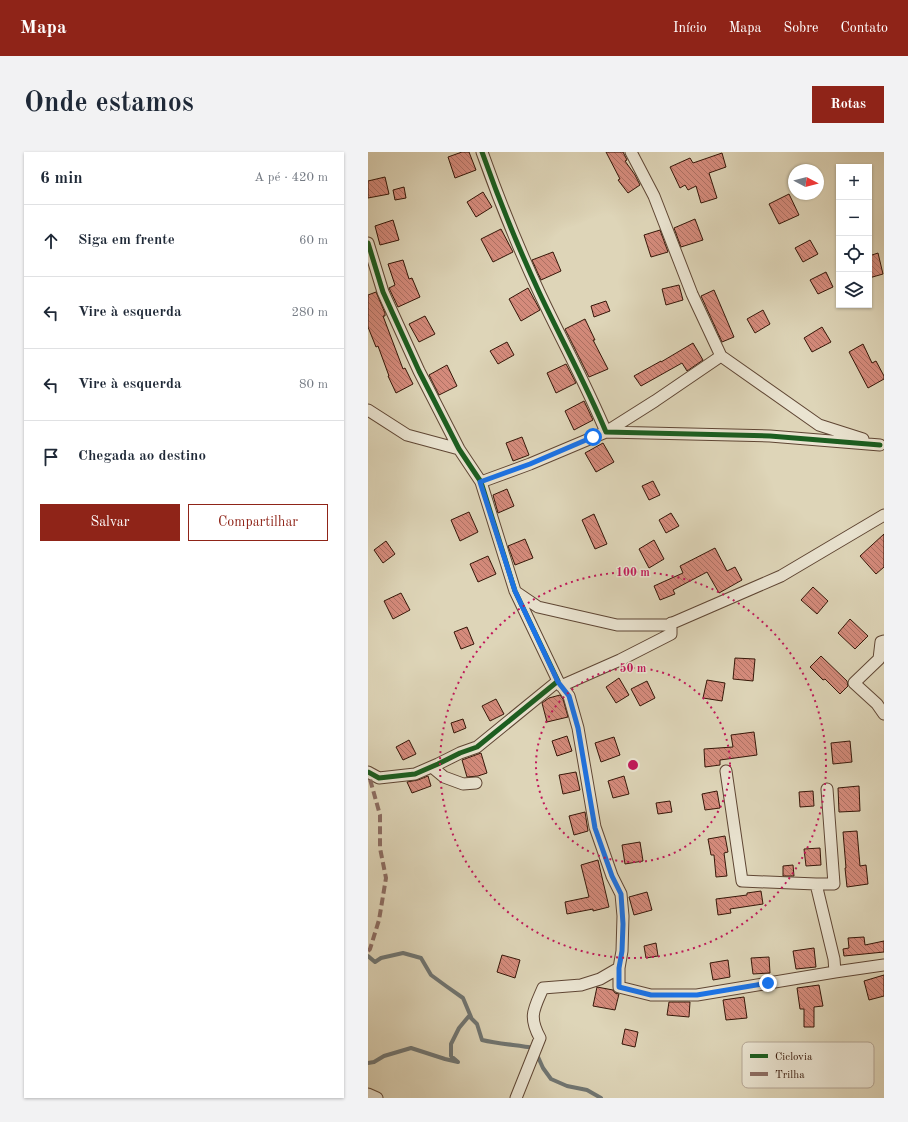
<!DOCTYPE html>
<html lang="pt">
<head>
<meta charset="utf-8">
<style>
	body { margin:0; font-family:"Old Standard TT",serif; background:#f2f2f3; color:#1f2937 }
	.controls { position:absolute; right:12px; top:12px; display:grid; overflow:hidden; border-radius:0px; box-shadow:0 1px 3px #0004 }
	.controls button { width:36px; height:36px; display:grid; place-items:center; padding:0; border:0; border-bottom:1px solid #e0e1e3; background:#fff; color:#1f2937; font:20px sans-serif }
	.compass { position:absolute; left:420px; top:12px; width:36px; height:36px; border-radius:50%; background:#fff; box-shadow:0 1px 3px #0004; rotate:97deg }
	.stop { position:absolute; width:12px; height:12px; margin:-9px; border:3px solid #1a73e8; border-radius:50%; background:#fff }
	.stop.end { background:#1a73e8; border-color:#fff; box-shadow:0 1px 4px #0008 }
	.list { margin:0; padding:0; list-style:none }
	h2 { display:flex; justify-content:space-between; align-items:center; height:52px; margin:0; padding:0 16px; font-size:17px }
	h2 small { font-size:13px; font-weight:400; color:#747a83 }
	.list li { display:grid; grid-template-columns:26px 1fr auto; gap:12px; align-items:center; box-sizing:border-box; height:72px; padding:0 16px; border-top:1px solid #e0e1e3 }
	.list b { display:block; font-size:15px; white-space:nowrap }
	.list em { font-size:13px; font-style:normal; color:#747a83 }
	.actions { display:flex; gap:8px; padding:12px 16px }
	.actions a { flex:1; padding:9px 0; border:1px solid #8f2418; border-radius:0px; text-align:center; font-size:14px; color:#8f2418 }
	.actions .main { background:#8f2418; color:#fff }
	.icon { flex:none; width:22px; height:22px; fill:none; stroke:currentColor; stroke-width:2; stroke-linecap:round; stroke-linejoin:round }
	.map { position:relative; flex:none; width:516px; height:946px; overflow:hidden; border-radius:0px }
	header { display:flex; align-items:center; gap:24px; box-sizing:border-box; height:56px; padding:0 20px; background:#8f2418; color:#fff }
	header strong { font-size:19px }
	nav { display:flex; gap:22px; margin-inline-start:auto; font-size:14px }
	.intro { display:flex; align-items:center; justify-content:space-between; box-sizing:border-box; height:96px; padding:0 24px }
	h1 { margin:0; font-size:28px }
	.button { padding:10px 18px; border-radius:0px; background:#8f2418; color:#fff; font-size:14px; font-weight:700 }
	main { display:flex; gap:24px; padding:0 24px }
	aside { flex:1; background:#fff; border-radius:0px; box-shadow:0 1px 3px #0004 }
	.map>svg:first-child { display:block }
	.lines { fill:none; stroke-linecap:round; stroke-linejoin:round }
	.stream { stroke:#707673; stroke-width:4 }
	.building { fill:url(#building-back-hatch); stroke:#351608 }
	.street-casing { stroke:#5f4634; stroke-width:13 }
	.street { stroke:#eae4d1; stroke-width:11 }
	.quiet { stroke:#8d6e63; stroke-width:4; stroke-dasharray:8 4; stroke-linecap:butt }
	.cycleway-casing { stroke:#eae4d1; stroke-width:8 }
	.cycleway { stroke:#1b5e20; stroke-width:5 }
	.route { stroke:#1a73e8; stroke-width:5 }
	.ring { fill:none; stroke:#c2185b; stroke-width:2; stroke-dasharray:2 4 }
	.key { fill:#eae4d1; stroke:#b4a695; stroke-width:1 }
	.key-label { font-size:11px; fill:#351608 }
	.centre { fill:#c2185b; stroke:#eae4d1; stroke-width:2 }
	.ring-label { font-size:12px; text-anchor:middle; font-weight:bold; fill:#c2185b; stroke:#eae4d1; stroke-width:3; stroke-linejoin:round; paint-order:stroke }
</style>
</head>
<body>
<header>
<strong>Mapa</strong>
<nav><a>Início</a><a>Mapa</a><a>Sobre</a><a>Contato</a></nav>
</header>
<div class="intro"><h1>Onde estamos</h1><a class="button">Rotas</a></div>
<main>
<aside>
<h2>6 min<small>A pé · 420 m</small></h2>
<ul class="list">
<li><svg class="icon" aria-label="ahead" viewBox="0 0 24 24"><path d="M12 20V5M6 11l6-6 6 6"/></svg><div><b>Siga em frente</b></div><em>60 m</em></li>
<li><svg class="icon" aria-label="left" viewBox="0 0 24 24"><path d="M17 20v-9H6M10 6l-5 5 5 5"/></svg><div><b>Vire à esquerda</b></div><em>280 m</em></li>
<li><svg class="icon" aria-label="left" viewBox="0 0 24 24"><path d="M17 20v-9H6M10 6l-5 5 5 5"/></svg><div><b>Vire à esquerda</b></div><em>80 m</em></li>
<li><svg class="icon" aria-label="arrive" viewBox="0 0 24 24"><path d="M6 21V4h12l-3 4 3 4H6"/></svg><div><b>Chegada ao destino</b></div></li>
</ul>
<div class="actions"><a class="main">Salvar</a><a>Compartilhar</a></div>
</aside>
<div class="map">
<svg width="516" height="946" viewBox="0 0 516 946">
	<defs>
		<pattern id="building-back-hatch" width="6" height="6" patternUnits="userSpaceOnUse"><rect width="6" height="6" fill="#d58b7c"/><path d="M-1 5l2 2M0 0l6 6M5-1l2 2" fill="none" stroke="#ae7164"/></pattern>
	</defs>
	<rect width="100%" height="100%" fill="#ded5b8"/>
	<filter id="stains"><feTurbulence type="fractalNoise" baseFrequency=".005" numOctaves="4"/><feColorMatrix values="0 0 0 0 .2 0 0 0 0 .09 0 0 0 0 .02 0 0 0 .5 -.17"/></filter>
	<radialGradient id="worn" r=".72"><stop offset=".6" stop-color="#630" stop-opacity="0"/><stop offset="1" stop-color="#630" stop-opacity=".3"/></radialGradient>
	<g class="lines">
		<path class="stream" d="M 0,804 L 7,810 L 13,806 L 35,801 L 53,806 L 63,823 L 78,834 L 95,846 L 103,865
			M 0,911 L 6,910 L 16,904 L 43,896 L 77,907 L 90,910 L 83,904 L 83,892 L 91,876 L 101,864 L 109,872 L 114,888 C 131,892 149,893 166,896 L 175,916 L 183,927 L 199,934 L 219,938 L 233,946"/>
	</g>
	<path class="building" d="M 94,0 L 101,0 L 108,18 L 87,26 L 80,5 Z
		M 238,0 L 255,0 L 259,8 L 257,9 L 267,23 L 272,33 L 260,41 L 250,28 L 252,27 Z
		M 354,1 L 358,15 L 341,21 L 349,46 L 333,51 L 328,34 L 320,38 L 317,33 L 312,36 L 302,15 L 322,6 L 325,11 Z
		M 17,25 L 21,42 L 0,46 L 0,29 Z
		M 36,35 L 38,46 L 27,48 L 25,38 Z
		M 115,40 L 124,55 L 108,65 L 99,50 Z
		M 421,42 L 431,63 L 411,72 L 401,52 Z
		M 327,67 L 335,88 L 313,95 L 306,76 Z
		M 25,68 L 31,88 L 12,93 L 7,74 Z
		M 133,77 L 145,100 L 125,110 L 113,87 Z
		M 292,78 L 300,100 L 283,105 L 276,83 Z
		M 442,88 L 450,102 L 435,110 L 427,96 Z
		M 185,100 L 193,119 L 173,128 L 164,108 Z
		M 510,101 L 515,122 L 501,126 L 501,104 Z
		M 35,108 L 41,127 L 44,126 L 52,145 L 30,155 L 21,136 L 27,133 L 20,112 Z
		M 458,120 L 465,135 L 450,142 L 442,128 Z
		M 311,133 L 315,148 L 298,153 L 294,137 Z
		M 160,136 L 172,158 L 153,169 L 141,147 Z
		M 346,138 L 366,185 L 354,190 L 333,144 Z
		M 8,140 L 17,161 L 17,164 L 15,164 L 35,217 L 37,216 L 45,232 L 28,241 L 20,224 L 21,224 L 10,194 L 8,195 L 0,175 L 0,143 Z
		M 238,149 L 242,159 L 226,165 L 223,154 Z
		M 395,158 L 402,172 L 387,181 L 379,167 Z
		M 57,164 L 67,182 L 51,190 L 41,172 Z
		M 217,167 L 227,188 L 225,188 L 240,217 L 221,225 L 197,177 Z
		M 454,175 L 463,190 L 444,200 L 436,186 Z
		M 139,190 L 146,203 L 130,212 L 122,199 Z
		M 325,191 L 335,208 L 319,219 L 314,211 L 273,234 L 266,224 L 293,209 L 293,210 Z
		M 495,192 L 504,211 L 508,209 L 516,224 L 516,227 L 500,236 L 481,200 Z
		M 198,212 L 208,231 L 188,241 L 179,221 Z
		M 79,213 L 89,234 L 71,243 L 61,223 Z
		M 216,249 L 225,268 L 206,278 L 197,259 Z
		M 154,285 L 161,303 L 145,309 L 138,291 Z
		M 235,291 L 246,310 L 228,320 L 217,301 Z
		M 285,329 L 292,343 L 281,348 L 274,334 Z
		M 139,337 L 146,354 L 130,361 L 125,343 Z
		M 101,360 L 110,380 L 92,389 L 83,368 Z
		M 303,361 L 311,374 L 298,381 L 291,368 Z
		M 226,362 L 239,392 L 227,397 L 214,368 Z
		M 516,382 L 516,415 L 508,422 L 492,404 Z
		M 157,387 L 165,406 L 147,413 L 140,394 Z
		M 286,388 L 296,407 L 281,416 L 271,397 Z
		M 18,389 L 27,402 L 15,411 L 6,398 Z
		M 347,396 L 359,419 L 367,415 L 374,428 L 351,441 L 339,420 L 305,438 L 307,442 L 292,448 L 286,434 L 315,421 L 312,414 Z
		M 120,404 L 128,422 L 110,430 L 102,412 Z
		M 445,435 L 460,449 L 449,462 L 433,448 Z
		M 33,441 L 42,458 L 25,467 L 16,449 Z
		M 482,467 L 500,484 L 487,497 L 470,481 Z
		M 99,475 L 106,492 L 93,497 L 86,480 Z
		M 453,504 L 479,529 L 480,534 L 472,542 L 457,527 L 455,528 L 442,515 Z
		M 367,506 L 387,507 L 385,529 L 365,527 Z
		M 251,526 L 261,543 L 248,551 L 238,535 Z
		M 339,528 L 357,531 L 354,549 L 335,546 Z
		M 279,529 L 287,546 L 272,554 L 263,537 Z
		M 192,543 L 195,547 L 200,565 L 179,570 L 174,551 L 181,546 Z
		M 128,547 L 136,562 L 122,569 L 114,554 Z
		M 95,567 L 98,576 L 86,581 L 83,571 Z
		M 386,580 L 389,603 L 352,608 L 352,613 L 337,615 L 336,597 L 365,595 L 363,583 Z
		M 199,584 L 204,599 L 189,604 L 184,589 Z
		M 246,585 L 252,603 L 233,610 L 227,591 Z
		M 41,588 L 48,602 L 35,608 L 28,595 Z
		M 482,589 L 484,610 L 465,612 L 463,591 Z
		M 113,601 L 119,621 L 110,624 L 99,625 L 94,608 Z
		M 208,620 L 212,638 L 195,642 L 191,623 Z
		M 60,624 L 63,634 L 44,641 L 39,630 L 50,628 Z
		M 256,624 L 261,642 L 245,646 L 240,629 Z
		M 491,634 L 492,659 L 471,660 L 470,636 Z
		M 349,639 L 352,656 L 337,658 L 334,642 Z
		M 445,639 L 446,654 L 432,655 L 431,640 Z
		M 302,649 L 304,660 L 290,662 L 288,651 Z
		M 217,660 L 220,679 L 206,683 L 201,664 Z
		M 489,679 L 492,714 L 498,713 L 500,732 L 479,735 L 477,716 L 478,716 L 475,680 Z
		M 357,684 L 360,700 L 356,701 L 359,724 L 348,725 L 346,703 L 343,703 L 340,687 Z
		M 272,690 L 275,709 L 257,712 L 254,693 Z
		M 452,696 L 453,713 L 438,714 L 436,697 Z
		M 230,708 L 241,755 L 225,759 L 225,757 L 199,762 L 197,750 L 221,745 L 213,713 Z
		M 425,713 L 426,724 L 415,724 L 415,714 Z
		M 393,739 L 395,752 L 362,757 L 363,761 L 350,763 L 348,747 L 379,743 L 379,741 Z
		M 279,740 L 284,758 L 266,763 L 261,745 Z
		M 496,785 L 497,793 L 516,789 L 516,800 L 476,804 L 475,797 L 481,796 L 480,786 Z
		M 288,791 L 290,804 L 278,806 L 276,794 Z
		M 446,796 L 448,815 L 428,817 L 425,799 Z
		M 134,803 L 152,808 L 147,826 L 129,820 Z
		M 401,805 L 402,821 L 385,822 L 383,806 Z
		M 360,808 L 362,825 L 345,828 L 342,811 Z
		M 516,823 L 516,844 L 501,848 L 496,829 Z
		M 451,833 L 455,854 L 446,855 L 446,875 L 436,875 L 436,857 L 432,857 L 429,836 Z
		M 229,835 L 245,838 L 247,841 L 251,842 L 247,858 L 225,854 Z
		M 376,845 L 379,866 L 358,868 L 355,848 Z
		M 301,850 L 322,850 L 321,865 L 299,863 Z
		M 257,877 L 270,880 L 267,895 L 254,892 Z"/>
	<g class="lines">
		<g class="street-casing">
			<path id="street" d="M 114,0 C 131,48 150,95 171,140 C 193,187 218,232 238,280 L 402,284 L 512,293
				M 263,0 L 286,44 L 324,142 L 353,204 L 451,273 L 495,287
				M 0,91 L 15,140 L 51,219 L 91,297 L 113,330 L 147,439 L 190,529 L 109,595 L 92,601 L 70,612 L 47,622 L 11,626 L 0,620
				M 0,258 L 39,283 L 91,297
				M 113,330 L 162,312 L 238,280 L 287,249 L 353,204
				M 148,440 L 170,455 L 249,473 L 300,473 L 413,424 L 516,363
				M 516,489 L 513,490 L 511,507 L 486,531 L 509,552 L 516,562
				M 193,534 L 252,508 L 303,482 L 303,471
				M 64,615 L 76,625 L 95,632 L 108,631
				M 358,619 L 374,729 L 448,732
				M 459,637 L 466,732 L 448,732 L 466,807 L 467,820 L 516,813
				M 251,816 L 251,835 L 283,843 L 329,843 L 467,820
				M 0,942 L 9,946
				M 148,946 L 172,886 C 160,864 166,857 175,836 L 213,833 L 232,827 L 251,816 L 254,799 L 255,764 L 253,742 L 244,724 L 227,675 L 210,576 L 201,544 L 190,529"/>
		</g>
		<use href="#street" class="street"/>
		<path class="quiet" d="M 0,799 L 2,797 L 11,768 L 18,726 L 12,696 L 12,663 L 0,620"/>
		<g class="cycleway-casing">
			<path id="cycleway" d="M 114,0 C 131,48 150,95 171,140 C 193,187 218,232 238,280 L 402,284 L 512,293
				M 0,91 L 15,140 L 51,219 L 91,297 L 113,330 L 147,439 L 190,529 L 109,595 L 92,601 L 70,612 L 47,622 L 11,626 L 0,620"/>
		</g>
		<use href="#cycleway" class="cycleway"/>
	</g>
	<g class="lines">
		<path class="route" d="M 225,285 L 162,312 L 112,330 L 147,439 L 190,530 L 201,544 L 210,576 L 227,676 L 244,724 L 253,742 L 255,772 L 254,799 L 251,816 L 251,835 L 283,843 L 329,843 L 400,831"/>
	</g>
	<g class="ring">
		<circle cx="265" cy="613" r="97"/>
		<circle cx="265" cy="613" r="193"/>
	</g>
	<rect x="374" y="890" width="132" height="46" rx="6" class="key"/>
	<rect x="382" y="902" width="18" height="4" fill="#1b5e20"/>
	<rect x="382" y="920" width="18" height="4" fill="#8d6e63"/>
	<g class="key-label">
		<text x="407" y="908">Ciclovia</text>
		<text x="407" y="926">Trilha</text>
	</g>
	<circle cx="265" cy="613" r="6" class="centre"/>
	<g class="ring-label">
		<text x="265" y="424">100 m</text>
		<text x="265" y="520">50 m</text>
	</g>
	<rect width="100%" height="100%" filter="url(#stains)"/>
	<rect width="100%" height="100%" fill="url(#worn)"/>
</svg>
<div class="controls">
<button>+</button>
<button>−</button>
<button><svg class="icon" aria-label="locate" viewBox="0 0 24 24"><circle cx="12" cy="12" r="6"/><path d="M12 2v4M12 18v4M2 12h4M18 12h4"/></svg></button>
<button><svg class="icon" aria-label="layers" viewBox="0 0 24 24"><path d="M12 4l9 5-9 5-9-5zM3 14l9 5 9-5"/></svg></button>
</div>
<svg class="compass" viewBox="-18 -18 36 36"><path d="M0-13l5 13h-10z" fill="#e53935"/><path d="M0 13l5-13h-10z" fill="#747a83"/></svg>
<div class="stop" style="left:225px;top:285px"></div>
<div class="stop end" style="left:400px;top:831px"></div>
</div>
</main>
</body>
</html>
